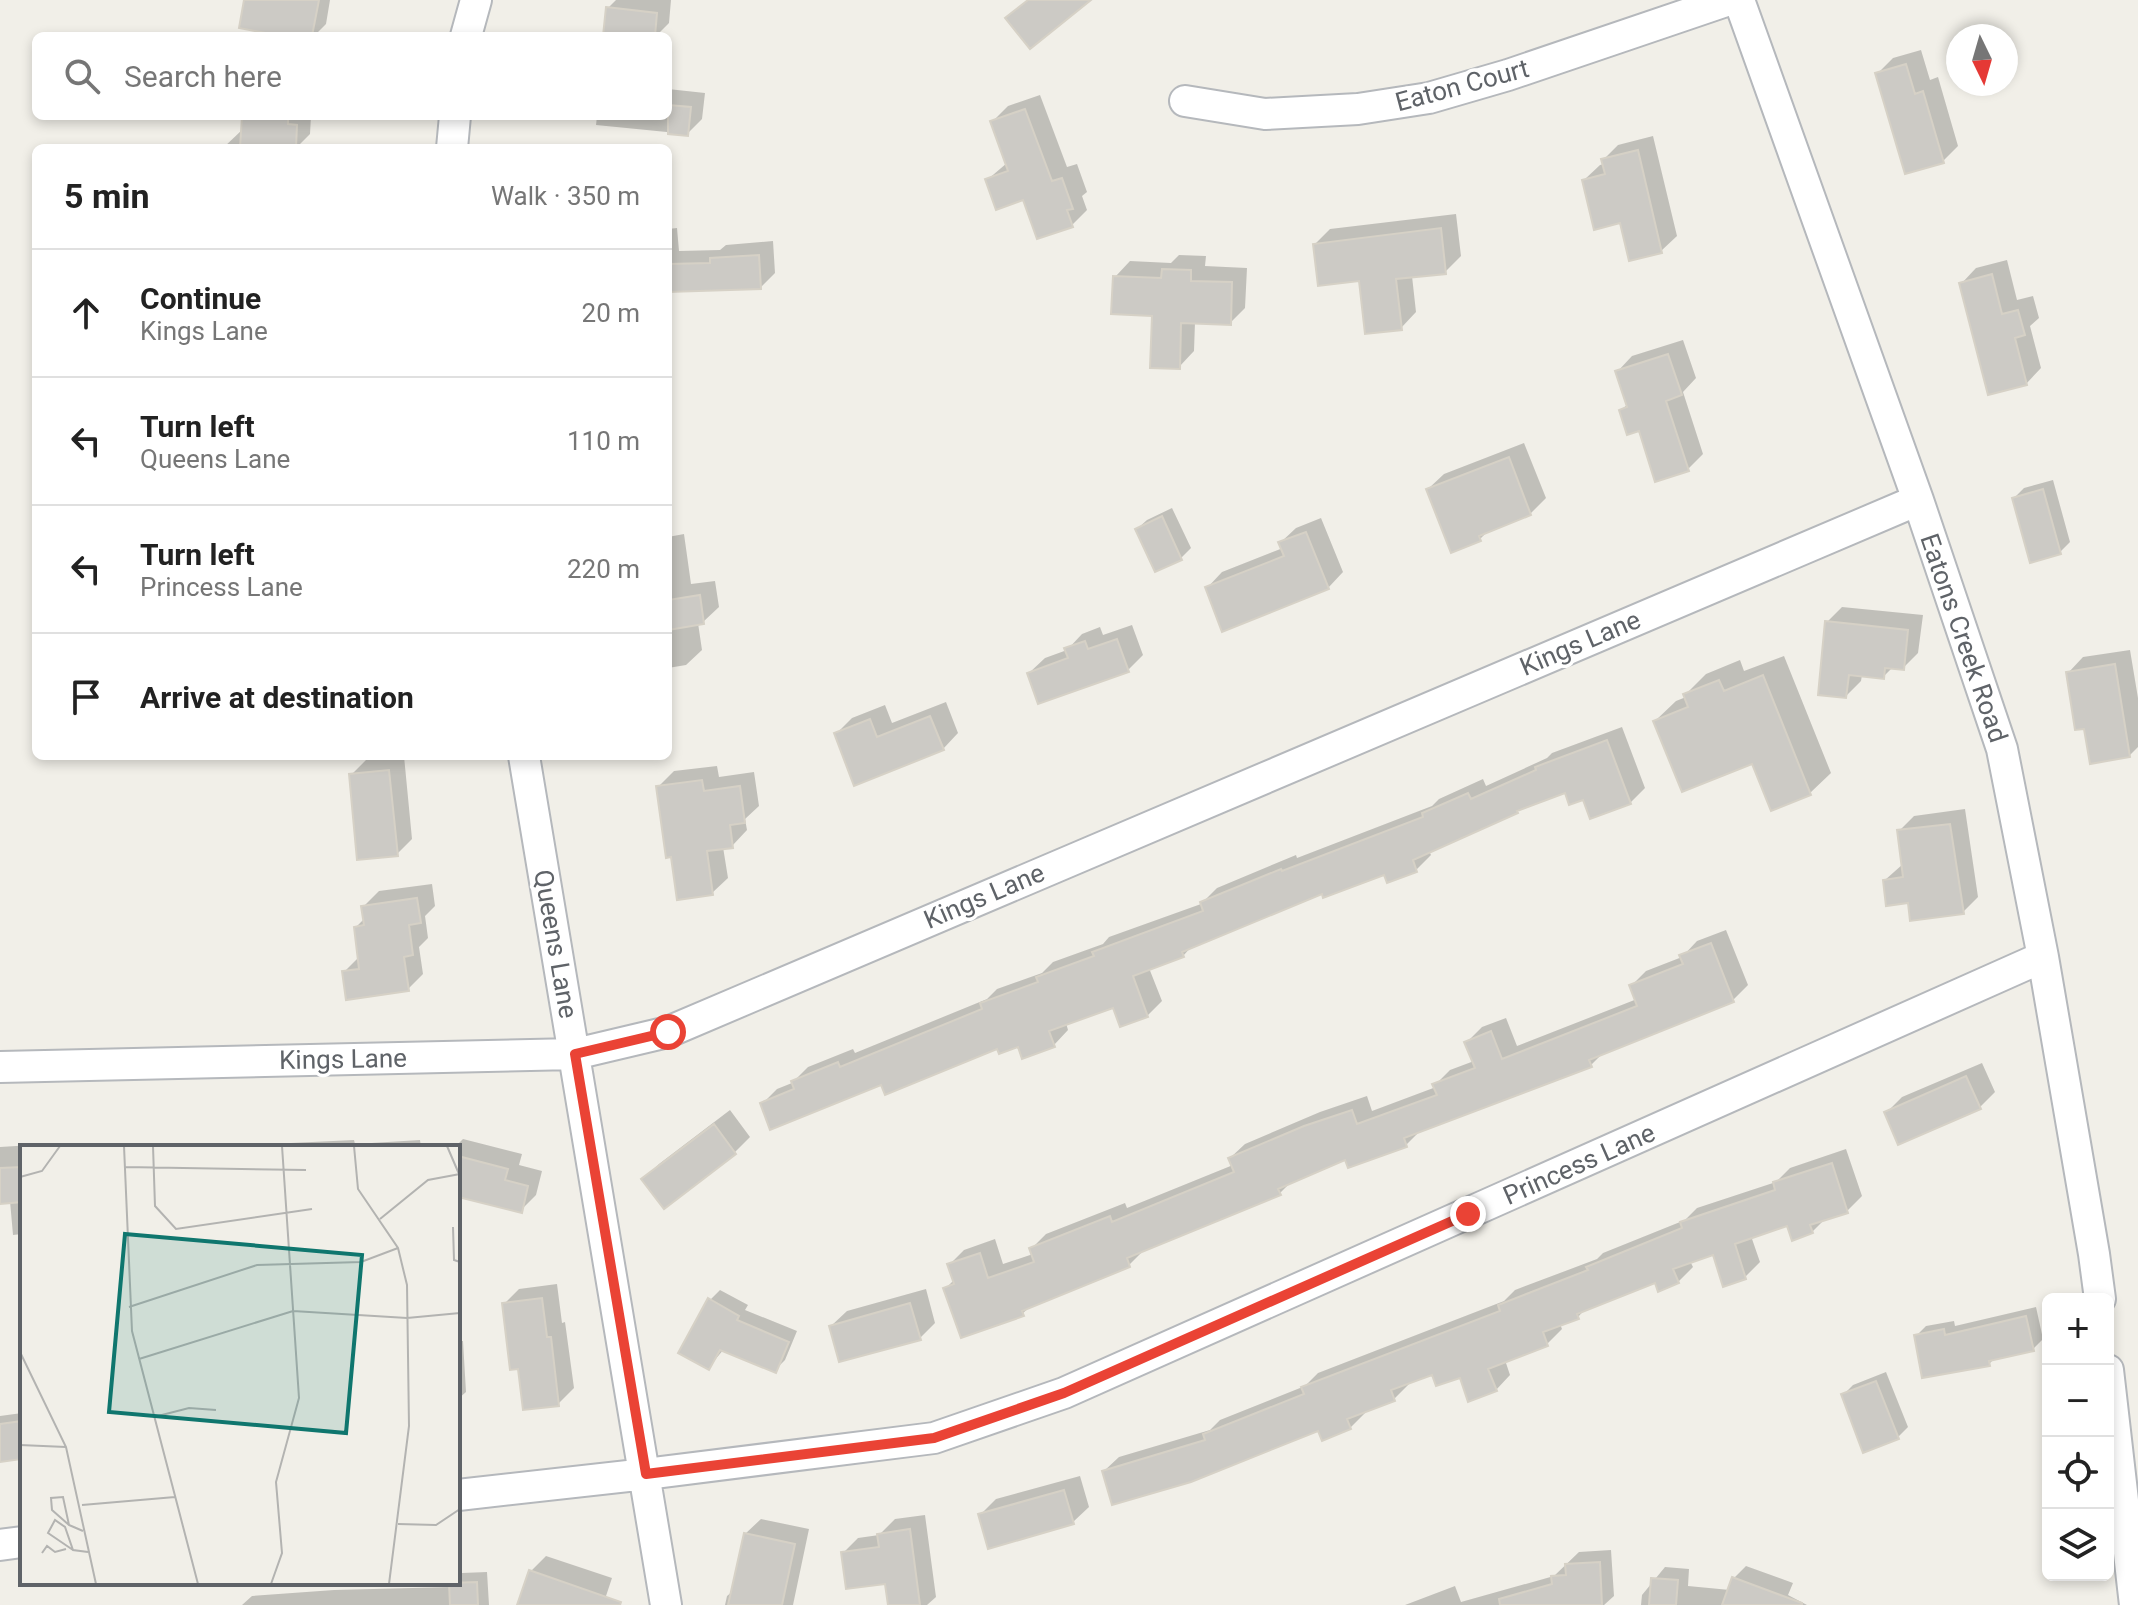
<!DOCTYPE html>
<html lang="en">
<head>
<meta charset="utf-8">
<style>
	body { margin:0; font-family:Roboto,sans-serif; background:#f6f6f6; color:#222 }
	.controls { position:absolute; right:24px; bottom:24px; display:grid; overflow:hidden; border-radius:12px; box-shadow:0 4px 12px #0003 }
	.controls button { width:72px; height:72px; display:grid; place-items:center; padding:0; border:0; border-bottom:2px solid #e0e0e0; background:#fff; color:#222; font:40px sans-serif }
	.compass { position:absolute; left:1946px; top:24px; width:72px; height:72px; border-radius:50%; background:#fff; box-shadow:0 4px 12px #0003; rotate:175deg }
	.stop { position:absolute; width:24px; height:24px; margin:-18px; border:6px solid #ea4335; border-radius:50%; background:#fff }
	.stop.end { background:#ea4335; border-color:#fff; box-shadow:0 2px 8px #0008 }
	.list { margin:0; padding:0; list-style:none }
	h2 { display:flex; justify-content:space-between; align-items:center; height:104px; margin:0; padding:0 32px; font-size:34px }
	h2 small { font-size:26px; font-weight:400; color:#767676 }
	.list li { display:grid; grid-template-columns:52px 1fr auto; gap:24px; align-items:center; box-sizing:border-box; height:128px; padding:0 32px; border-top:2px solid #e0e0e0 }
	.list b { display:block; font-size:30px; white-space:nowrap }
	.list p { margin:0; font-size:26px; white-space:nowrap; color:#767676 }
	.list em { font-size:26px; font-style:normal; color:#767676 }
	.icon { flex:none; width:44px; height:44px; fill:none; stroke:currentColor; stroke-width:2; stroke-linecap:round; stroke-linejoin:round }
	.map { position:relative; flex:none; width:2138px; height:1605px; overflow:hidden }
	.search { position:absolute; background:#fff; box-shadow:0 4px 12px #0003; left:32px; top:32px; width:640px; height:88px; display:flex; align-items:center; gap:20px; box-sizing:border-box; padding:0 28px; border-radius:12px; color:#767676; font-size:30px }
	.panel { position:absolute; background:#fff; box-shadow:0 4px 12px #0003; left:32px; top:144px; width:640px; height:616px; border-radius:12px }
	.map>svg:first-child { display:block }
	.shadow { fill:#0003 }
	.building { fill:#cccac5; stroke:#d6d1c6; stroke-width:2 }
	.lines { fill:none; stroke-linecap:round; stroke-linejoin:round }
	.minor-casing { stroke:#b5b8bc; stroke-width:34 }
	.minor { stroke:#fff; stroke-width:30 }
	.route { stroke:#ea4335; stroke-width:10 }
	.labels { text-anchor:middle; stroke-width:7; stroke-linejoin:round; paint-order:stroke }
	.street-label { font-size:26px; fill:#5f6368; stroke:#fff }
	.inset-road { fill:none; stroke:#b3b3b1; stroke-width:2 }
	.view { fill:#0f766e; fill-opacity:0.15; stroke:#0f766e; stroke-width:4 }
	.inset-edge { fill:none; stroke:#5f6368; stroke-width:4 }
</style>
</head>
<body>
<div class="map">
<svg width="2138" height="1605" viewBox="0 0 2138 1605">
	<rect width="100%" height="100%" fill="#f1efe8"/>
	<path class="shadow" d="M 246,0 L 330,0 L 326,24 L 314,36 L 292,36 Z
		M 616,0 L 671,0 L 669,23 L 656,36 L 605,36 L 608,8 Z
		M 1921,50 L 1930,80 L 1938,77 L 1958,146 L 1943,161 L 1878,73 L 1893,58 Z
		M 668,89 L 705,93 L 702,119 L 687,134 L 596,125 L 597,116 L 668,116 Z
		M 1040,95 L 1067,167 L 1077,164 L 1087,192 L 1082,196 L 1087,210 L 1072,225 L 1024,197 L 987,180 L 1007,163 L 992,122 L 1008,106 Z
		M 244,116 L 311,116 L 310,134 L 296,148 L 223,148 L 243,129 Z
		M 1653,136 L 1677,236 L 1661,251 L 1622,221 L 1584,180 L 1600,165 L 1604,164 L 1603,160 L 1618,145 Z
		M 1456,214 L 1461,256 L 1445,272 L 1412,276 L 1416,312 L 1401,328 L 1360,279 L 1315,244 L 1330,229 Z
		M 677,228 L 679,251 L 720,250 L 726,245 L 773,241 L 775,273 L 761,287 L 668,291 L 668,229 Z
		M 1179,255 L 1206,256 L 1205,266 L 1247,268 L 1245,308 L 1230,323 L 1195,322 L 1194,351 L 1179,367 L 1154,314 L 1115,277 L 1130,261 L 1171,263 Z
		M 2007,260 L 2017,300 L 2033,296 L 2039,318 L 2030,326 L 2041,368 L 2026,384 L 1961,284 L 1976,268 Z
		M 1683,340 L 1696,378 L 1683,392 L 1703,454 L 1688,469 L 1621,410 L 1628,404 L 1617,372 L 1632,356 Z
		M 1524,443 L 1546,498 L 1530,514 L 1490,529 L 1480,539 L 1428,489 L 1444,474 Z
		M 2053,480 L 2070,542 L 2060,552 L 2014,498 L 2024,488 Z
		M 1172,508 L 1191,548 L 1181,558 L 1156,569 L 1137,529 L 1147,520 Z
		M 1321,518 L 1343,572 L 1328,588 L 1207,588 L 1222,572 L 1283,548 L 1280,543 L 1296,528 Z
		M 684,534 L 691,584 L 715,581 L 719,607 L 703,622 L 698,623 L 702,650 L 686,665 L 668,668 L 668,537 Z
		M 1842,607 L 1923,615 L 1918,653 L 1903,668 L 1893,667 L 1883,677 L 1862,675 L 1861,681 L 1846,696 L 1827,622 Z
		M 1132,625 L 1143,655 L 1128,670 L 1029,673 L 1045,658 L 1067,650 L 1082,634 L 1100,627 L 1103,635 Z
		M 2130,650 L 2138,698 L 2138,747 L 2130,755 L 2086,726 L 2068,673 L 2083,657 Z
		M 1784,656 L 1831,773 L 1810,793 L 1753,762 L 1655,721 L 1676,701 L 1686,697 L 1685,695 L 1706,674 L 1740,660 L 1744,671 Z
		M 946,702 L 958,733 L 943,749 L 836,734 L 852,718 L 885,705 L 892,723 Z
		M 1622,727 L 1645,788 L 1630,803 L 1584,798 L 1566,790 L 1521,807 L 1429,851 L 1431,855 L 1416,870 L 1385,872 L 1323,891 L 1193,945 L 1183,956 L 1149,968 L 1162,1001 L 1147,1016 L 1114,1005 L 1066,1023 L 1068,1030 L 1054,1045 L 998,1046 L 882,1083 L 762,1104 L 777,1089 L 792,1083 L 808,1067 L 853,1049 L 855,1053 L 987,999 L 997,989 L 1042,973 L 1053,962 L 1103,944 L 1109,937 L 1201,904 L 1217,888 L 1296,855 L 1297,858 L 1432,806 L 1439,799 L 1483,779 L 1486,786 L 1547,758 L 1552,753 Z
		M 404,756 L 412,839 L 397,854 L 351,775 L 366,760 Z
		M 717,766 L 719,777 L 754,772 L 759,806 L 745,819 L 747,830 L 732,846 L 723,847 L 728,878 L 712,893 L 658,787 L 674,771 Z
		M 1965,809 L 1978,897 L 1963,912 L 1910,901 L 1885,880 L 1903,864 L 1899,831 L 1914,816 Z
		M 432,884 L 435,906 L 425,916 L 428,938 L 419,947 L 423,974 L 408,989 L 344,972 L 360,956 L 356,927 L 365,918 L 363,907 L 379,891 Z
		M 1726,930 L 1748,985 L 1733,1000 L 1604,1052 L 1591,1065 L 1421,1130 L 1406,1145 L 1347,1157 L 1293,1180 L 1280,1193 L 1144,1250 L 1129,1265 L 1032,1305 L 1022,1314 L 946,1288 L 954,1280 L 949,1265 L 964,1250 L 995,1239 L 1003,1264 L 1033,1254 L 1031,1249 L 1046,1234 L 1125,1203 L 1127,1208 L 1233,1165 L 1230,1158 L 1245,1144 L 1320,1112 L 1367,1096 L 1372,1111 L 1436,1087 L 1435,1085 L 1450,1070 L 1474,1061 L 1467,1042 L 1482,1027 L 1506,1018 L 1517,1046 L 1637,999 L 1632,985 L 1646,971 L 1682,957 L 1697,941 Z
		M 1982,1063 L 1995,1092 L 1980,1107 L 1887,1112 L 1902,1097 Z
		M 730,1110 L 750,1137 L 735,1152 L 664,1206 L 644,1179 L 659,1164 Z
		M 463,1139 L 522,1154 L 519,1165 L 542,1171 L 536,1195 L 521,1210 L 458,1194 L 458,1147 L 455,1147 Z
		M 354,1140 L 355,1144 L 420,1140 L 421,1147 L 209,1147 Z
		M 134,1144 L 135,1147 L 102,1147 Z
		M 32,1145 L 22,1147 L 22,1234 L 13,1235 L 10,1201 L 0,1202 L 0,1147 Z
		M 1846,1149 L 1862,1196 L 1847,1211 L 1826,1218 L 1812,1232 L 1788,1224 L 1751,1236 L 1760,1262 L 1745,1277 L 1714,1253 L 1690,1261 L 1693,1267 L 1678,1282 L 1656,1280 L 1587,1307 L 1578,1317 L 1560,1324 L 1562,1329 L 1547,1344 L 1505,1360 L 1510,1375 L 1496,1390 L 1461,1375 L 1433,1373 L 1408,1382 L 1409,1384 L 1394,1399 L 1364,1411 L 1365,1413 L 1350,1428 L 1319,1428 L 1104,1471 L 1119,1457 L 1210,1430 L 1220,1420 L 1305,1386 L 1318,1373 L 1504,1301 L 1515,1290 L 1597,1259 L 1603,1253 L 1685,1220 L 1697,1208 L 1776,1182 L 1790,1168 Z
		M 557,1284 L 562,1323 L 565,1322 L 574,1388 L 558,1404 L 520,1367 L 504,1304 L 519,1289 Z
		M 926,1289 L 935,1323 L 920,1338 L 831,1326 L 847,1311 Z
		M 720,1290 L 748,1305 L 745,1310 L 797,1331 L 785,1360 L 775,1370 L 724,1349 L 709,1367 L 710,1300 Z
		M 2036,1307 L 2043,1339 L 2033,1349 L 1995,1358 L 1989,1364 L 1916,1336 L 1926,1326 L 1954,1321 L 1955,1326 Z
		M 458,1341 L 463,1341 L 466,1392 L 458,1399 Z
		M 1886,1372 L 1908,1427 L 1898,1437 L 1843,1395 L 1853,1385 Z
		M 22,1413 L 22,1457 L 0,1460 L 0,1416 Z
		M 1080,1476 L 1089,1507 L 1073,1522 L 980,1515 L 996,1499 Z
		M 925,1515 L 936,1597 L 927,1605 L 890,1605 L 887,1581 L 843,1553 L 858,1538 L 879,1535 L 895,1519 Z
		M 761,1519 L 809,1529 L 793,1605 L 725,1605 L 727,1596 L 733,1591 L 745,1534 Z
		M 1611,1550 L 1614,1596 L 1604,1605 L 1405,1605 L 1455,1586 L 1461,1602 L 1554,1576 L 1579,1552 Z
		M 546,1556 L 612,1578 L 603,1605 L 519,1605 L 531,1571 Z
		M 1746,1566 L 1793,1583 L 1788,1595 L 1807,1605 L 1641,1605 L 1642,1595 L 1665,1567 L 1689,1569 L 1688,1586 L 1730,1590 L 1734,1578 Z
		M 487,1572 L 489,1605 L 242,1605 L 252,1596 L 334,1590 L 451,1587 L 458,1583 L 458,1577 L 462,1573 Z"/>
	<path class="building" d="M 244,0 L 319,0 L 312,36 L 281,36 L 239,28 Z
		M 1028,0 L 1091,0 L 1030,49 L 1005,18 Z
		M 606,7 L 657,13 L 655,36 L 603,36 Z
		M 1906,64 L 1915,94 L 1923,91 L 1944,163 L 1905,174 L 1875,73 Z
		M 668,105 L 691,107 L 688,136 L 668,134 Z
		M 1025,109 L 1052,181 L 1062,178 L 1073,209 L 1067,210 L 1073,227 L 1037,239 L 1023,200 L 996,210 L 985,179 L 1008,171 L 990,121 Z
		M 242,116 L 288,116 L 288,124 L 297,125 L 296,148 L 240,148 Z
		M 1638,150 L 1662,253 L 1629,261 L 1620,223 L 1594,230 L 1582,180 L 1605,174 L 1601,159 Z
		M 1441,228 L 1446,274 L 1396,279 L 1402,330 L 1365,334 L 1359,281 L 1318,286 L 1313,244 Z
		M 759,255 L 761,289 L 668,292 L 668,264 L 710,263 L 710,258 Z
		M 1162,269 L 1191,270 L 1191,281 L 1232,282 L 1231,325 L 1181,323 L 1180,369 L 1150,368 L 1152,316 L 1111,314 L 1113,276 L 1161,278 Z
		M 1992,274 L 2002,314 L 2018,310 L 2025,335 L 2015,338 L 2027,385 L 1988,395 L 1959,283 Z
		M 1668,354 L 1682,395 L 1666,401 L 1689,471 L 1655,482 L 1639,431 L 1627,435 L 1619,410 L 1627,407 L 1615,371 Z
		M 1509,457 L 1531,515 L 1479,536 L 1481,541 L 1451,553 L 1426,489 Z
		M 2043,489 L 2061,554 L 2030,563 L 2012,498 Z
		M 1162,516 L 1182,560 L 1155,572 L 1135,529 Z
		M 1306,532 L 1329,589 L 1222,632 L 1205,587 L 1284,556 L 1278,542 Z
		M 700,595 L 704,624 L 668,630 L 668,600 Z
		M 1825,621 L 1908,630 L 1904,670 L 1885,668 L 1884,679 L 1849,675 L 1846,698 L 1818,695 Z
		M 1117,639 L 1129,672 L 1038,704 L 1027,673 L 1068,658 L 1064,648 L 1085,641 L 1088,649 Z
		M 2115,664 L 2130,757 L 2090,764 L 2084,729 L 2075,730 L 2066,672 Z
		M 1763,675 L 1811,795 L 1771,811 L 1752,764 L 1682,792 L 1653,721 L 1688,707 L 1683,694 L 1719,680 L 1724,691 Z
		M 930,716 L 944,750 L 854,786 L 834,733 L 870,719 L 877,737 Z
		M 1607,740 L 1631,804 L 1590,819 L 1583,800 L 1569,805 L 1565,793 L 1517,811 L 1518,813 L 1413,860 L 1417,872 L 1387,883 L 1384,875 L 1323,898 L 1322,894 L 1182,952 L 1184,957 L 1133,976 L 1148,1017 L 1120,1027 L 1113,1008 L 1049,1031 L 1055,1047 L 1022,1059 L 1018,1047 L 999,1054 L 997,1049 L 885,1095 L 881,1085 L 770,1130 L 760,1103 L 794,1089 L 791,1081 L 838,1062 L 840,1067 L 982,1009 L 980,1003 L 1038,982 L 1036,977 L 1094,956 L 1092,952 L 1203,911 L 1200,902 L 1281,869 L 1282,871 L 1423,817 L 1422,813 L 1468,793 L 1471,799 L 1536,770 L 1535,767 Z
		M 389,770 L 398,856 L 357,860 L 349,774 Z
		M 702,780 L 704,791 L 740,786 L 745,823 L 730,825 L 733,848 L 707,851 L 713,895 L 677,900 L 671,857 L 666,858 L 656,786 Z
		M 1950,824 L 1964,914 L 1910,921 L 1908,903 L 1886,906 L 1883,880 L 1903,877 L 1897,830 Z
		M 417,898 L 421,923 L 409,925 L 413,955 L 404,957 L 409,991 L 346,1000 L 342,971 L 359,969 L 354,927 L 364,925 L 361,906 Z
		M 1711,943 L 1734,1002 L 1589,1060 L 1592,1067 L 1404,1138 L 1407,1147 L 1348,1168 L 1345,1160 L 1278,1189 L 1281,1195 L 1127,1258 L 1130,1267 L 1022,1311 L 1024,1316 L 961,1338 L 943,1288 L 954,1284 L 947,1264 L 980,1253 L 988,1278 L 1034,1262 L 1029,1248 L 1110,1216 L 1112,1222 L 1234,1172 L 1228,1158 L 1304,1126 L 1352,1110 L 1357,1124 L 1437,1095 L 1432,1084 L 1475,1068 L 1464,1042 L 1491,1031 L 1502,1059 L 1637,1006 L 1629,985 L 1683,964 L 1679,955 Z
		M 1966,1076 L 1981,1109 L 1898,1145 L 1884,1112 Z
		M 714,1124 L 736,1154 L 664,1209 L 641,1179 Z
		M 458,1156 L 508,1169 L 505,1180 L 528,1186 L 522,1213 L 458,1197 Z
		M 1832,1163 L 1848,1213 L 1810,1225 L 1813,1233 L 1792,1241 L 1787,1226 L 1735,1244 L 1746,1279 L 1723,1287 L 1713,1255 L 1673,1269 L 1679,1283 L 1658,1292 L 1655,1283 L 1577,1314 L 1579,1319 L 1543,1332 L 1548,1346 L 1488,1369 L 1497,1391 L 1468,1402 L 1460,1378 L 1436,1386 L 1432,1375 L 1391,1390 L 1395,1401 L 1347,1419 L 1351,1429 L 1322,1441 L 1318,1431 L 1191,1482 L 1112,1505 L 1102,1471 L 1205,1440 L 1203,1434 L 1304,1394 L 1301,1387 L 1500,1311 L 1498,1305 L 1588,1270 L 1586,1267 L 1682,1228 L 1680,1222 L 1775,1190 L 1773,1182 Z
		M 22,1167 L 22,1202 L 0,1204 L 0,1168 Z
		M 542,1298 L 547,1337 L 551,1337 L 559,1406 L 523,1410 L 518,1369 L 510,1370 L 502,1303 Z
		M 708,1298 L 739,1316 L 737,1320 L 789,1342 L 776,1373 L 720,1350 L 709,1370 L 678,1353 Z
		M 910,1303 L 921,1340 L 839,1362 L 829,1326 Z
		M 2026,1316 L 2034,1351 L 1989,1361 L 1990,1366 L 1922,1378 L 1914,1335 L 1944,1329 L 1945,1335 Z
		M 1876,1381 L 1899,1439 L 1863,1453 L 1841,1394 Z
		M 22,1421 L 22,1459 L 0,1462 L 0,1424 Z
		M 1064,1490 L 1074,1524 L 988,1549 L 978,1514 Z
		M 910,1529 L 920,1605 L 888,1605 L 885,1584 L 846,1589 L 841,1552 L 879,1547 L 877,1534 Z
		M 744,1533 L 795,1544 L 782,1605 L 728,1605 Z
		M 1600,1562 L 1602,1605 L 1500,1605 L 1499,1599 L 1552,1584 L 1551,1576 L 1566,1575 L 1565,1564 Z
		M 529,1570 L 621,1602 L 620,1605 L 517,1605 Z
		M 1732,1577 L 1802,1603 L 1802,1605 L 1722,1605 Z
		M 1651,1578 L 1678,1580 L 1676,1605 L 1649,1605 Z
		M 477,1582 L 478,1605 L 450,1605 L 449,1583 Z"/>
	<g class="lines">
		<g class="minor-casing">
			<path id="minor" d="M 1739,0 L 1918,500 L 2002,749 L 2043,957 L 2094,1254 L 2100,1299
				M 466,36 L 476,0
				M 1185,101 L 1265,114 L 1358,109 L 1429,98 L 1508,75 L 1729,0
				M 452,148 L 455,116
				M 524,756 L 666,1605
				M 0,1067 L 575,1054 L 668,1032 L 1918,500
				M 2108,1370 L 2135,1605
				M 458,1495 L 646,1474 L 934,1438 L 1064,1393 L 2043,957
				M 0,1545 L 22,1542"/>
		</g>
		<use href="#minor" class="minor"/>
	</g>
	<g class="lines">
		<path class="route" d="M 668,1032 L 575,1054 L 646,1474 L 934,1438 L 1064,1393 L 1468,1214"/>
	</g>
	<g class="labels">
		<g class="street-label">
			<text transform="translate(1462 85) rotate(-15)" y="9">Eaton Court</text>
			<text transform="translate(1964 638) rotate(71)" y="9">Eatons Creek Road</text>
			<text transform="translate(1580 643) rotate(-23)" y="9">Kings Lane</text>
			<text transform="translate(984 896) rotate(-23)" y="9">Kings Lane</text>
			<text transform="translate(556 944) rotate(80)" y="9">Queens Lane</text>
			<text transform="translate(343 1059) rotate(-1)" y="9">Kings Lane</text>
			<text transform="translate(1579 1164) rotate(-24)" y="9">Princess Lane</text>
		</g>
	</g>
	<g transform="translate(20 1145)">
		<rect width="440" height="440" fill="#f1efe8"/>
		<path class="inset-road" d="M 104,1 L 112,186 L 178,439M 133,1 L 135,61 L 156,84 L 292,64M 334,1 L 338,44 L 378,103 L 387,140 L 389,281 L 369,439M 427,1 L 439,29M 105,22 L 286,25M 0,32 L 22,26 L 40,1M 360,74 L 408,35 L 440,29M 433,82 L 434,115 L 440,117M 109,162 L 237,120 L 341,117 L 378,103M 0,207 L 46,302 L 76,439M 119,214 L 273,166 L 387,173 L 440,168M 134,272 L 169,263 L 196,265M 0,300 L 46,302M 62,360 L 155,352M 378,379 L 416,380 L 440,364M 49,380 L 32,365 L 31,353 L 43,352 L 49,380 L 63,386M 53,405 L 28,388 L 35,375 L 45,382 L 53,405 L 68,407M 22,408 L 27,401 L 35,407 L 46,404M 251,439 L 262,408 L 256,337 L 279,253 L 262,1"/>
		<path class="view" d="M 105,89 L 342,110 L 326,288 L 89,267 Z"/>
		<rect width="440" height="440" class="inset-edge"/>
	</g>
</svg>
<div class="controls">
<button>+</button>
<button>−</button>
<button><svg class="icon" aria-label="locate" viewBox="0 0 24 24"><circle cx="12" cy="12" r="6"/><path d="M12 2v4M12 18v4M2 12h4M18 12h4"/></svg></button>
<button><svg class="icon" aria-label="layers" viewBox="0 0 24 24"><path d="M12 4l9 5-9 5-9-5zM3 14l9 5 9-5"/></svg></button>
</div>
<svg class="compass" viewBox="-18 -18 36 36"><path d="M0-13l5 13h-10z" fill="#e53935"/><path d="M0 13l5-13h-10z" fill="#767676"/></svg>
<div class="stop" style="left:668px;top:1032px"></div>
<div class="stop end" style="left:1468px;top:1214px"></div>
<div class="search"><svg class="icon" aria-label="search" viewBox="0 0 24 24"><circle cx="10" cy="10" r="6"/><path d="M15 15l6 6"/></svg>Search here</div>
<section class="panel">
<h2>5 min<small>Walk · 350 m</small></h2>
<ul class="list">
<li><svg class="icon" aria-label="ahead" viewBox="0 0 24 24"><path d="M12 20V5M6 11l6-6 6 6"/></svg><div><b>Continue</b><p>Kings Lane</p></div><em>20 m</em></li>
<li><svg class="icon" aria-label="left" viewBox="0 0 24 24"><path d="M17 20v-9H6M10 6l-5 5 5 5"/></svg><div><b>Turn left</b><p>Queens Lane</p></div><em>110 m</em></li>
<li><svg class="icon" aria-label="left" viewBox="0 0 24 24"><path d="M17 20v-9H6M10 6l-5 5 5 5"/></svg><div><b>Turn left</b><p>Princess Lane</p></div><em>220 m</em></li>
<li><svg class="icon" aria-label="arrive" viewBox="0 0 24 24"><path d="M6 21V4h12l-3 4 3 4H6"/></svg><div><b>Arrive at destination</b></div></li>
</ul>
</section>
</div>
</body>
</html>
